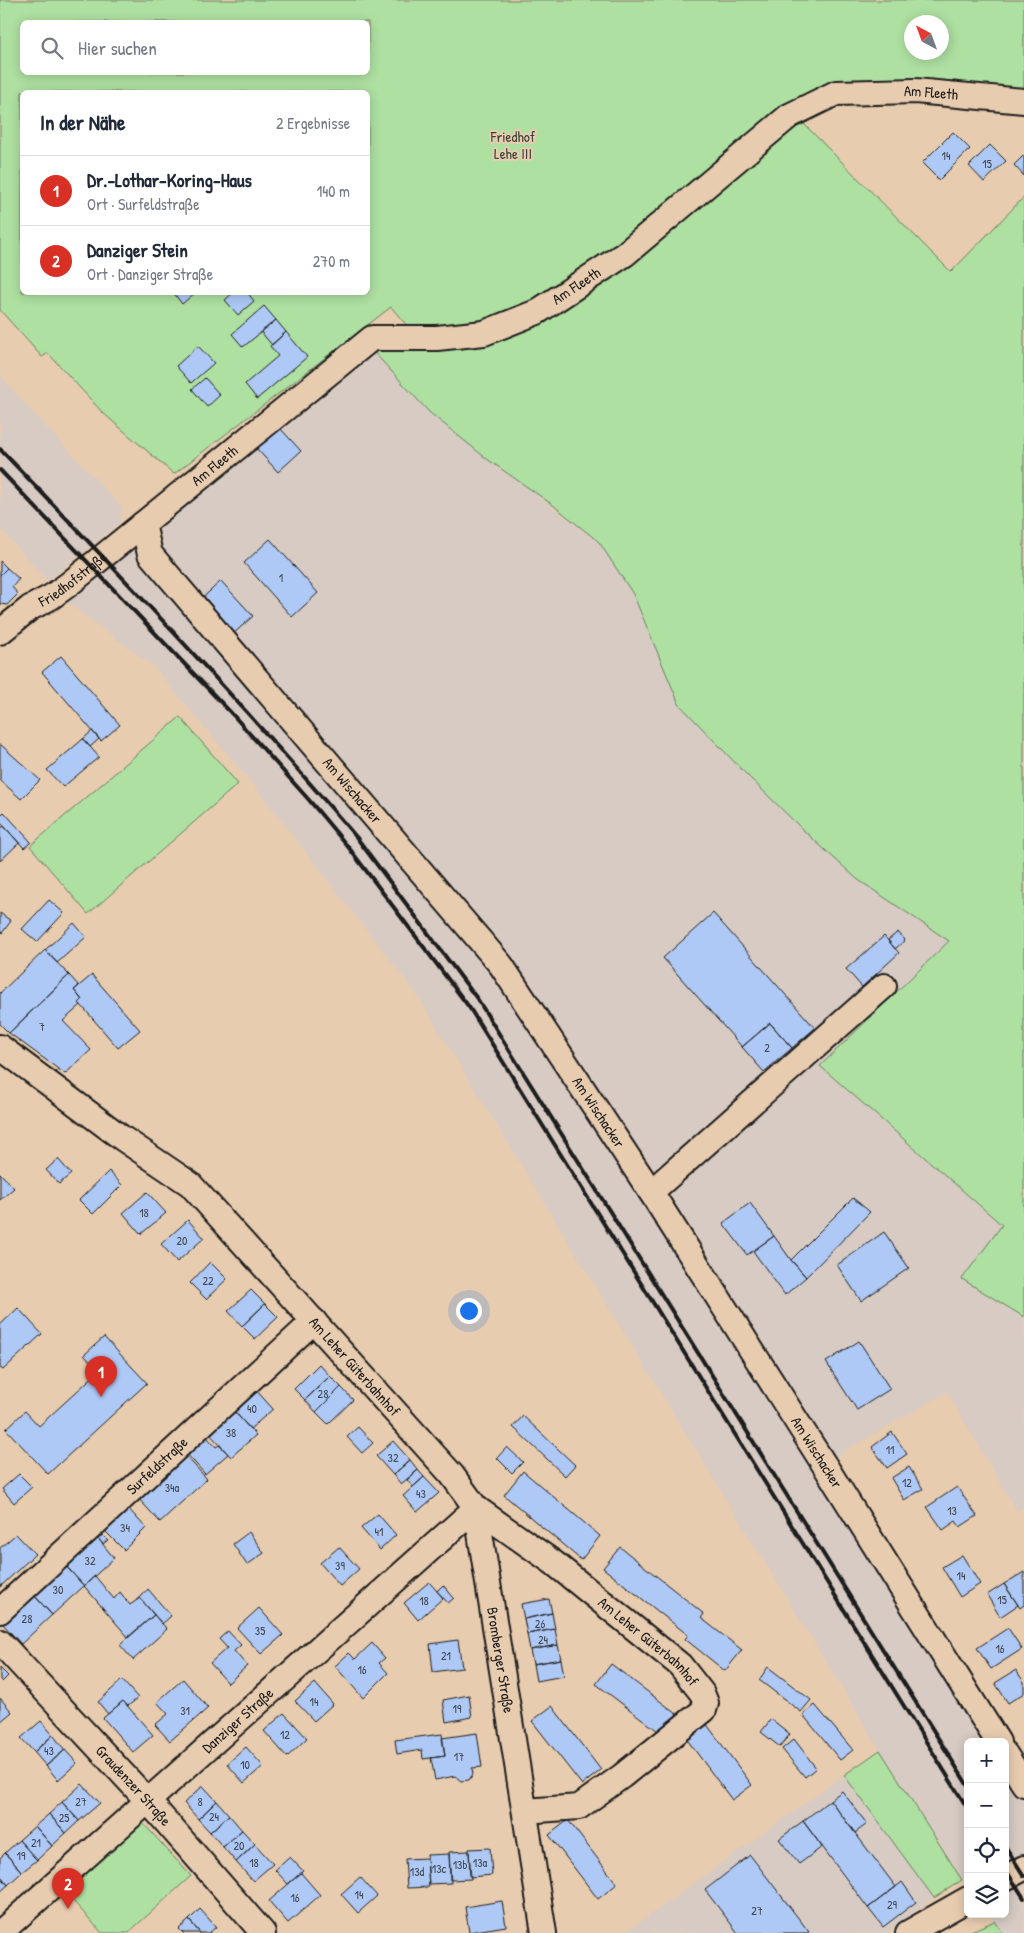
<!DOCTYPE html>
<html lang="de">
<head>
<meta charset="utf-8">
<style>
	body { margin:0; font-family:"Patrick Hand",sans-serif; background:#f6f6f7; color:#1f2937 }
	.controls { position:absolute; right:15px; bottom:15px; display:grid; overflow:hidden; border-radius:8px; box-shadow:0 2px 12px #0003 }
	.controls button { width:45px; height:45px; display:grid; place-items:center; padding:0; border:0; border-bottom:1px solid #e0e1e3; background:#fff; color:#1f2937; font:25px sans-serif }
	.compass { position:absolute; left:904px; top:15px; width:45px; height:45px; border-radius:50%; background:#fff; box-shadow:0 2px 12px #0003; rotate:319deg }
	.you { position:absolute; left:468px; top:1310px; width:18px; height:18px; margin:-12px; border:4px solid #fff; border-radius:50%; background:#1a73e8; box-shadow:0 0 0 8px #1a73e833 }
	.badge { display:grid; place-items:center; width:32px; height:32px; border-radius:50%; background:#d93025; color:#fff; font-size:16px; font-weight:700 }
	.pin { position:absolute; translate:-50% -41px; filter:drop-shadow(0 1px 2px #0008) }
	.pin::after { content:''; position:absolute; top:26px; width:18px; height:15px; background:inherit; clip-path:polygon(0 0,100% 0,50% 100%) }
	.list { margin:0; padding:0; list-style:none }
	h2 { display:flex; justify-content:space-between; align-items:center; height:65px; margin:0; padding:0 20px; font-size:21px }
	h2 small { font-size:16px; font-weight:400; color:#747a83 }
	.list li { display:grid; grid-template-columns:32px 1fr auto; gap:15px; align-items:center; box-sizing:border-box; height:70px; padding:0 20px; border-top:1px solid #e0e1e3 }
	.list b { display:block; font-size:19px; white-space:nowrap }
	.list p { margin:0; font-size:16px; white-space:nowrap; color:#747a83 }
	.list em { font-size:16px; font-style:normal; color:#747a83 }
	.icon { flex:none; width:28px; height:28px; fill:none; stroke:currentColor; stroke-width:2; stroke-linecap:round; stroke-linejoin:round }
	.map { position:relative; flex:none; width:1024px; height:1933px; overflow:hidden }
	.search { position:absolute; background:#fff; box-shadow:0 2px 12px #0003; left:20px; top:20px; width:350px; height:55px; display:flex; align-items:center; gap:12px; box-sizing:border-box; padding:0 18px; border-radius:8px; color:#747a83; font-size:19px }
	.panel { position:absolute; background:#fff; box-shadow:0 2px 12px #0003; left:20px; top:90px; width:350px; height:205px; border-radius:8px }
	.map>svg:first-child { display:block }
	.built { fill:#d7cbc4 }
	.green { fill:#aee0a1; stroke:#657e5e; fill-rule:evenodd }
	.building { fill:#aec9f6; stroke:#1c1c1c }
	.lines { fill:none; stroke-linecap:round; stroke-linejoin:round }
	.minor-casing { stroke:#1c1c1c; stroke-width:28 }
	.minor { stroke:#e8ccaf; stroke-width:24 }
	.rail { stroke:#1c1c1c; stroke-width:4 }
	.labels { text-anchor:middle; stroke-width:4; stroke-linejoin:round; paint-order:stroke }
	.number-label { font-size:12px; fill:#404752 }
	.street-label { font-size:15px; fill:#1c1c1c; stroke:#e8ccaf }
	.park-label { font-size:15px; fill:#394337; stroke:#e8ccaf }
</style>
</head>
<body>
<div class="map">
<svg width="1024" height="1933" viewBox="0 0 1024 1933">
	<rect width="100%" height="100%" fill="#e8ccaf"/>
	<filter id="ink" filterUnits="userSpaceOnUse"><feTurbulence type="fractalNoise" baseFrequency=".02" numOctaves="2"/><feDisplacementMap in="SourceGraphic" scale="10" xChannelSelector="R" yChannelSelector="G"/><feConvolveMatrix kernelMatrix="1 2 1 2 8 2 1 2 1" color-interpolation-filters="sRGB"/></filter>
	<g filter="url(#ink)">
		<path class="built" d="M 370,348 L 429,412 L 599,542 L 633,594 L 653,642 L 857,879 L 949,941 L 820,1066 L 1002,1225 L 962,1278 L 1024,1317 L 1024,1507 L 1017,1511 L 947,1392 L 819,1466 L 991,1742 L 968,1742 L 968,1887 L 880,1750 L 415,992 L 255,787 L 153,666 L 64,600 Z
			M 0,375 L 29,409 L 122,507 L 120,523 L 47,581 L 0,528 Z
			M 1005,1765 L 1024,1795 L 1024,1933 L 1003,1933 L 990,1914 L 1005,1914 Z
			M 844,1775 L 934,1898 L 886,1933 L 625,1933 Z"/>
		<path class="green" d="M 0,0 L 1024,0 L 1024,93 L 832,85 L 622,249 L 535,306 L 493,323 L 409,328 L 391,307 L 174,474 L 103,413 L 48,353 L 42,357 L 0,310 ZM 22,22 L 368,22 L 368,72 L 22,72 ZM 912,22 L 942,22 L 942,52 L 912,52 ZM 22,92 L 368,92 L 368,292 L 22,292 Z
			M 802,122 L 951,272 L 1024,197 L 1024,1317 L 962,1279 L 1002,1225 L 820,1066 L 949,941 L 857,879 L 802,829 L 743,771 L 679,704 L 633,594 L 599,542 L 553,505 L 487,459 L 429,412 L 370,348 L 435,345 L 627,261 Z
			M 180,717 L 238,784 L 88,914 L 30,846 Z
			M 880,1750 L 962,1880 L 934,1898 L 844,1775 Z
			M 142,1822 L 191,1876 L 128,1933 L 102,1933 L 65,1892 Z
			M 995,1921 L 1003,1933 L 966,1933 Z"/>
		<path class="building" d="M 953,132 L 970,149 L 939,180 L 922,163 Z
			M 990,145 L 1006,161 L 984,182 L 969,166 Z
			M 1024,155 L 1024,176 L 1014,165 Z
			M 173,292 L 196,292 L 182,304 Z
			M 234,292 L 247,292 L 254,301 L 238,315 L 225,300 Z
			M 264,306 L 276,320 L 243,347 L 232,334 Z
			M 276,320 L 286,332 L 272,345 L 261,332 Z
			M 286,332 L 307,357 L 257,399 L 245,384 L 278,356 L 270,346 Z
			M 198,346 L 214,363 L 191,383 L 176,366 Z
			M 205,378 L 220,395 L 207,407 L 192,389 Z
			M 279,427 L 301,451 L 278,472 L 256,448 Z
			M 270,539 L 318,593 L 292,617 L 244,563 Z
			M 0,561 L 7,568 L 0,575 Z
			M 7,568 L 19,579 L 12,587 L 18,594 L 7,605 L 0,604 L 0,575 Z
			M 221,581 L 253,616 L 231,636 L 199,601 Z
			M 61,656 L 120,725 L 101,741 L 42,672 Z
			M 92,731 L 99,739 L 90,747 L 83,739 Z
			M 83,739 L 99,757 L 63,787 L 47,770 Z
			M 0,744 L 40,780 L 21,799 L 0,780 Z
			M 4,812 L 31,842 L 24,848 L 0,822 L 0,816 Z
			M 4,826 L 19,843 L 0,861 L 0,829 Z
			M 49,900 L 64,913 L 37,942 L 22,929 Z
			M 0,913 L 11,921 L 2,933 L 0,931 Z
			M 713,913 L 815,1028 L 792,1048 L 770,1023 L 742,1047 L 663,958 Z
			M 74,923 L 86,937 L 57,963 L 45,950 Z
			M 898,932 L 905,940 L 895,949 L 888,940 Z
			M 884,936 L 899,953 L 862,987 L 846,969 Z
			M 45,950 L 69,975 L 9,1033 L 0,1024 L 0,993 Z
			M 69,975 L 79,986 L 74,990 L 82,1000 L 79,1003 L 81,1005 L 63,1021 L 91,1050 L 65,1074 L 9,1033 Z
			M 92,975 L 140,1030 L 118,1048 L 81,1005 L 79,1003 L 82,1000 L 74,990 Z
			M 770,1023 L 792,1048 L 764,1072 L 742,1047 Z
			M 58,1159 L 71,1174 L 59,1184 L 46,1170 Z
			M 109,1171 L 122,1185 L 93,1214 L 79,1200 Z
			M 0,1173 L 14,1188 L 0,1200 Z
			M 147,1192 L 166,1213 L 141,1234 L 123,1213 Z
			M 853,1198 L 870,1212 L 806,1277 L 791,1260 Z
			M 750,1203 L 774,1236 L 747,1255 L 723,1223 Z
			M 188,1220 L 204,1238 L 177,1262 L 161,1244 Z
			M 884,1232 L 909,1268 L 861,1301 L 837,1265 Z
			M 774,1236 L 791,1260 L 806,1277 L 785,1295 L 753,1251 Z
			M 210,1262 L 227,1279 L 206,1299 L 190,1283 Z
			M 251,1290 L 265,1304 L 242,1326 L 228,1311 Z
			M 265,1304 L 278,1317 L 255,1339 L 242,1326 Z
			M 18,1308 L 42,1334 L 3,1370 L 0,1368 L 0,1325 Z
			M 104,1337 L 147,1383 L 48,1474 L 6,1429 L 25,1411 L 39,1426 L 99,1371 L 84,1355 Z
			M 859,1341 L 890,1389 L 857,1410 L 826,1362 Z
			M 319,1364 L 330,1376 L 305,1400 L 294,1389 Z
			M 330,1376 L 341,1387 L 316,1412 L 305,1400 Z
			M 341,1387 L 353,1400 L 328,1424 L 316,1412 Z
			M 255,1389 L 273,1409 L 250,1429 L 232,1409 Z
			M 232,1409 L 256,1435 L 231,1457 L 207,1431 Z
			M 523,1416 L 575,1465 L 565,1476 L 513,1427 Z
			M 358,1427 L 373,1443 L 362,1453 L 347,1437 Z
			M 892,1432 L 907,1454 L 887,1468 L 872,1447 Z
			M 205,1435 L 216,1447 L 219,1445 L 228,1454 L 205,1474 L 185,1452 Z
			M 393,1441 L 410,1460 L 393,1475 L 376,1456 Z
			M 507,1447 L 523,1462 L 512,1473 L 497,1458 Z
			M 184,1454 L 207,1479 L 160,1522 L 137,1497 Z
			M 410,1460 L 418,1470 L 401,1484 L 393,1475 Z
			M 909,1467 L 923,1489 L 904,1500 L 891,1478 Z
			M 418,1470 L 424,1477 L 413,1487 L 407,1480 Z
			M 523,1471 L 600,1536 L 581,1560 L 504,1495 Z
			M 19,1474 L 32,1487 L 14,1503 L 2,1489 Z
			M 424,1477 L 439,1493 L 417,1512 L 403,1496 Z
			M 957,1487 L 977,1516 L 960,1527 L 956,1521 L 943,1530 L 927,1507 Z
			M 126,1506 L 146,1528 L 124,1550 L 103,1529 Z
			M 378,1514 L 396,1535 L 380,1550 L 361,1528 Z
			M 100,1532 L 108,1540 L 103,1544 L 96,1536 Z
			M 249,1532 L 264,1553 L 247,1565 L 233,1544 Z
			M 16,1534 L 35,1554 L 0,1587 L 0,1548 Z
			M 96,1536 L 114,1558 L 84,1586 L 65,1565 Z
			M 339,1547 L 359,1569 L 340,1586 L 320,1563 Z
			M 620,1547 L 704,1614 L 701,1618 L 742,1650 L 725,1671 L 685,1639 L 688,1635 L 603,1568 Z
			M 962,1555 L 980,1584 L 960,1597 L 942,1567 Z
			M 65,1565 L 84,1586 L 52,1615 L 33,1594 Z
			M 1024,1572 L 1024,1605 L 1020,1608 L 1004,1584 Z
			M 95,1576 L 114,1599 L 120,1592 L 130,1605 L 140,1598 L 154,1615 L 128,1637 L 84,1586 Z
			M 429,1582 L 443,1598 L 418,1620 L 404,1603 Z
			M 1004,1584 L 1018,1605 L 1000,1617 L 987,1595 Z
			M 443,1585 L 454,1598 L 448,1603 L 437,1591 Z
			M 148,1589 L 171,1616 L 162,1624 L 140,1598 Z
			M 33,1594 L 52,1615 L 21,1644 L 2,1623 Z
			M 549,1599 L 552,1613 L 524,1619 L 521,1604 Z
			M 259,1608 L 283,1635 L 261,1654 L 237,1628 Z
			M 552,1613 L 555,1629 L 527,1634 L 524,1619 Z
			M 154,1615 L 167,1629 L 133,1660 L 120,1645 Z
			M 1008,1628 L 1022,1649 L 991,1669 L 977,1648 Z
			M 555,1629 L 558,1645 L 530,1650 L 527,1634 Z
			M 228,1631 L 241,1645 L 234,1651 L 247,1666 L 228,1683 L 210,1663 L 227,1648 L 219,1639 Z
			M 458,1640 L 462,1668 L 433,1672 L 430,1644 Z
			M 372,1643 L 385,1658 L 379,1663 L 388,1673 L 363,1698 L 335,1666 L 349,1653 L 355,1659 Z
			M 558,1645 L 561,1659 L 533,1664 L 530,1650 Z
			M 561,1659 L 564,1676 L 536,1681 L 533,1664 Z
			M 611,1664 L 677,1714 L 662,1734 L 596,1684 Z
			M 768,1667 L 811,1700 L 801,1712 L 759,1680 Z
			M 0,1668 L 8,1676 L 2,1682 L 0,1680 Z
			M 1016,1670 L 1024,1682 L 1024,1693 L 1008,1703 L 995,1683 Z
			M 183,1679 L 208,1708 L 170,1741 L 155,1725 L 168,1714 L 157,1702 Z
			M 122,1680 L 138,1698 L 128,1706 L 123,1701 L 108,1714 L 98,1702 Z
			M 315,1683 L 333,1704 L 314,1721 L 295,1701 Z
			M 469,1695 L 472,1717 L 446,1722 L 443,1700 Z
			M 0,1698 L 12,1712 L 0,1722 Z
			M 123,1701 L 153,1735 L 133,1752 L 103,1718 Z
			M 815,1705 L 853,1750 L 840,1760 L 803,1715 Z
			M 552,1706 L 601,1770 L 582,1785 L 532,1721 Z
			M 284,1713 L 307,1738 L 287,1757 L 264,1731 Z
			M 771,1719 L 790,1734 L 780,1747 L 761,1732 Z
			M 41,1721 L 53,1735 L 34,1752 L 21,1738 Z
			M 705,1722 L 752,1785 L 732,1800 L 685,1737 Z
			M 477,1733 L 482,1767 L 472,1768 L 473,1774 L 469,1780 L 461,1781 L 455,1776 L 435,1780 L 431,1758 L 445,1756 L 442,1738 Z
			M 442,1734 L 445,1756 L 423,1759 L 422,1750 L 397,1754 L 395,1740 Z
			M 53,1735 L 65,1750 L 46,1766 L 34,1752 Z
			M 794,1739 L 816,1768 L 805,1777 L 782,1749 Z
			M 246,1747 L 263,1766 L 244,1783 L 227,1764 Z
			M 65,1750 L 77,1763 L 58,1780 L 46,1766 Z
			M 82,1784 L 100,1803 L 79,1821 L 62,1802 Z
			M 203,1786 L 217,1801 L 198,1819 L 184,1803 Z
			M 842,1791 L 867,1824 L 855,1833 L 830,1800 Z
			M 830,1800 L 896,1887 L 868,1908 L 803,1821 Z
			M 217,1801 L 229,1815 L 210,1832 L 198,1819 Z
			M 62,1802 L 79,1821 L 66,1833 L 49,1814 Z
			M 49,1814 L 66,1833 L 52,1846 L 35,1826 Z
			M 229,1815 L 242,1830 L 223,1847 L 210,1832 Z
			M 568,1820 L 617,1884 L 598,1899 L 549,1835 Z
			M 803,1821 L 822,1847 L 799,1864 L 779,1839 Z
			M 35,1826 L 52,1846 L 37,1860 L 19,1840 Z
			M 242,1830 L 255,1844 L 236,1862 L 223,1847 Z
			M 19,1840 L 37,1860 L 22,1872 L 5,1853 Z
			M 255,1844 L 273,1864 L 253,1881 L 236,1862 Z
			M 490,1848 L 492,1875 L 470,1877 L 469,1849 Z
			M 469,1851 L 471,1879 L 450,1880 L 449,1852 Z
			M 5,1853 L 22,1872 L 8,1885 L 0,1875 L 0,1858 Z
			M 449,1854 L 451,1883 L 429,1884 L 427,1855 Z
			M 750,1855 L 809,1932 L 807,1933 L 738,1933 L 705,1890 Z
			M 290,1857 L 303,1871 L 288,1884 L 275,1870 Z
			M 427,1858 L 429,1887 L 407,1888 L 405,1859 Z
			M 301,1873 L 320,1895 L 288,1923 L 269,1901 Z
			M 0,1875 L 8,1885 L 0,1892 Z
			M 360,1877 L 377,1896 L 358,1913 L 341,1894 Z
			M 902,1882 L 916,1902 L 883,1927 L 868,1908 Z
			M 502,1901 L 506,1926 L 469,1932 L 465,1907 Z
			M 200,1909 L 216,1927 L 209,1933 L 200,1933 L 189,1920 Z
			M 189,1920 L 200,1933 L 183,1933 L 179,1929 Z"/>
		<g class="lines">
			<g class="minor-casing">
				<g id="minor">
					<path id="s1" d="M 143,524 L 150,554 L 501,965 L 651,1192 L 827,1469 L 998,1742"/>
					<path id="s2" d="M 0,632 L 30,608 L 51,597 L 69,584 L 372,338 L 437,338 L 484,333 L 537,312 L 625,254 L 789,116 L 836,93 L 915,91 L 1024,101"/>
					<path id="s3" d="M 0,1047 L 122,1138 L 190,1184 L 452,1475 L 476,1508 L 554,1563 L 680,1665 L 702,1693 L 706,1703 L 704,1710 L 622,1776 L 579,1807 L 525,1811"/>
					<path d="M 651,1192 L 884,986"/>
					<path id="s4" d="M 476,1508 L 544,1933"/>
					<path id="s5" d="M 0,1611 L 314,1321"/>
					<path id="s6" d="M 0,1642 L 148,1801 L 263,1933"/>
					<path d="M 1005,1754 L 1024,1784"/>
					<path d="M 1005,1878 L 1024,1868"/>
					<path id="s7" d="M 0,1933 L 476,1508"/>
					<path d="M 908,1933 L 968,1899"/>
				</g>
			</g>
			<use href="#minor" class="minor"/>
			<path class="rail" d="M 0,449 C 122,576 243,704 357,838 L 478,1000 L 968,1786
				M 0,470 L 233,715 L 309,800 L 349,848 L 469,1007 L 968,1809
				M 1005,1846 L 1024,1876
				M 1005,1869 L 1024,1898"/>
		</g>
	</g>
	<g class="labels">
		<g class="number-label">
			<text x="946" y="160">14</text>
			<text x="987" y="168">15</text>
			<text x="281" y="582">1</text>
			<text x="42" y="1031">7</text>
			<text x="767" y="1052">2</text>
			<text x="144" y="1217">18</text>
			<text x="182" y="1245">20</text>
			<text x="208" y="1285">22</text>
			<text x="323" y="1398">28</text>
			<text x="252" y="1413">40</text>
			<text x="231" y="1437">38</text>
			<text x="890" y="1454">11</text>
			<text x="393" y="1462">32</text>
			<text x="907" y="1487">12</text>
			<text x="172" y="1492">34a</text>
			<text x="421" y="1498">43</text>
			<text x="952" y="1515">13</text>
			<text x="125" y="1532">34</text>
			<text x="379" y="1536">41</text>
			<text x="90" y="1565">32</text>
			<text x="340" y="1570">39</text>
			<text x="961" y="1580">14</text>
			<text x="58" y="1594">30</text>
			<text x="1002" y="1604">15</text>
			<text x="424" y="1605">18</text>
			<text x="27" y="1623">28</text>
			<text x="540" y="1628">26</text>
			<text x="260" y="1635">35</text>
			<text x="543" y="1644">24</text>
			<text x="1000" y="1653">16</text>
			<text x="446" y="1660">21</text>
			<text x="362" y="1674">16</text>
			<text x="314" y="1706">14</text>
			<text x="457" y="1713">19</text>
			<text x="185" y="1715">31</text>
			<text x="285" y="1739">12</text>
			<text x="49" y="1755">43</text>
			<text x="459" y="1761">17</text>
			<text x="245" y="1769">10</text>
			<text x="81" y="1806">27</text>
			<text x="200" y="1806">8</text>
			<text x="214" y="1821">24</text>
			<text x="64" y="1822">25</text>
			<text x="36" y="1847">21</text>
			<text x="239" y="1850">20</text>
			<text x="21" y="1860">19</text>
			<text x="254" y="1867">18</text>
			<text x="480" y="1867">13a</text>
			<text x="460" y="1869">13b</text>
			<text x="439" y="1873">13c</text>
			<text x="417" y="1876">13d</text>
			<text x="359" y="1899">14</text>
			<text x="295" y="1902">16</text>
			<text x="892" y="1909">29</text>
			<text x="757" y="1915">27</text>
		</g>
		<g class="street-label">
			<text dy="5" stroke="none"><textPath href="#s2" startOffset="1111">Am Fleeth</textPath></text>
			<text dy="5" stroke="none"><textPath href="#s2" startOffset="691">Am Fleeth</textPath></text>
			<text dy="5" stroke="none"><textPath href="#s2" startOffset="272">Am Fleeth</textPath></text>
			<text dy="5" stroke="none"><textPath href="#s2" startOffset="90">Friedhofstraße</textPath></text>
			<text dy="5" stroke="none"><textPath href="#s1" startOffset="342">Am Wischacker</textPath></text>
			<text dy="5" stroke="none"><textPath href="#s1" startOffset="748">Am Wischacker</textPath></text>
			<text dy="5" stroke="none"><textPath href="#s3" startOffset="480">Am Leher Güterbahnhof</textPath></text>
			<text dy="5" stroke="none"><textPath href="#s1" startOffset="1152">Am Wischacker</textPath></text>
			<text dy="5" stroke="none"><textPath href="#s5" startOffset="214">Surfeldstraße</textPath></text>
			<text dy="5" stroke="none"><textPath href="#s3" startOffset="885">Am Leher Güterbahnhof</textPath></text>
			<text dy="5" stroke="none"><textPath href="#s4" startOffset="154">Bromberger Straße</textPath></text>
			<text dy="5" stroke="none"><textPath href="#s7" startOffset="319">Danziger Straße</textPath></text>
			<text dy="5" stroke="none"><textPath href="#s6" startOffset="196">Graudenzer Straße</textPath></text>
		</g>
		<g class="park-label">
			<text x="513" y="142">Friedhof<tspan x="513" dy="17">Lehe III</tspan></text>
		</g>
	</g>
</svg>
<div class="controls">
<button>+</button>
<button>−</button>
<button><svg class="icon" aria-label="locate" viewBox="0 0 24 24"><circle cx="12" cy="12" r="6"/><path d="M12 2v4M12 18v4M2 12h4M18 12h4"/></svg></button>
<button><svg class="icon" aria-label="layers" viewBox="0 0 24 24"><path d="M12 4l9 5-9 5-9-5zM3 14l9 5 9-5"/></svg></button>
</div>
<svg class="compass" viewBox="-18 -18 36 36"><path d="M0-13l5 13h-10z" fill="#e53935"/><path d="M0 13l5-13h-10z" fill="#747a83"/></svg>
<div class="you"></div>
<div class="pin badge" style="left:101px;top:1397px">1</div>
<div class="pin badge" style="left:68px;top:1909px">2</div>
<div class="search"><svg class="icon" aria-label="search" viewBox="0 0 24 24"><circle cx="10" cy="10" r="6"/><path d="M15 15l6 6"/></svg>Hier suchen</div>
<section class="panel">
<h2>In der Nähe<small>2 Ergebnisse</small></h2>
<ul class="list">
<li><span class="badge">1</span><div><b>Dr.-Lothar-Koring-Haus</b><p>Ort · Surfeldstraße</p></div><em>140 m</em></li>
<li><span class="badge">2</span><div><b>Danziger Stein</b><p>Ort · Danziger Straße</p></div><em>270 m</em></li>
</ul>
</section>
</div>
</body>
</html>
